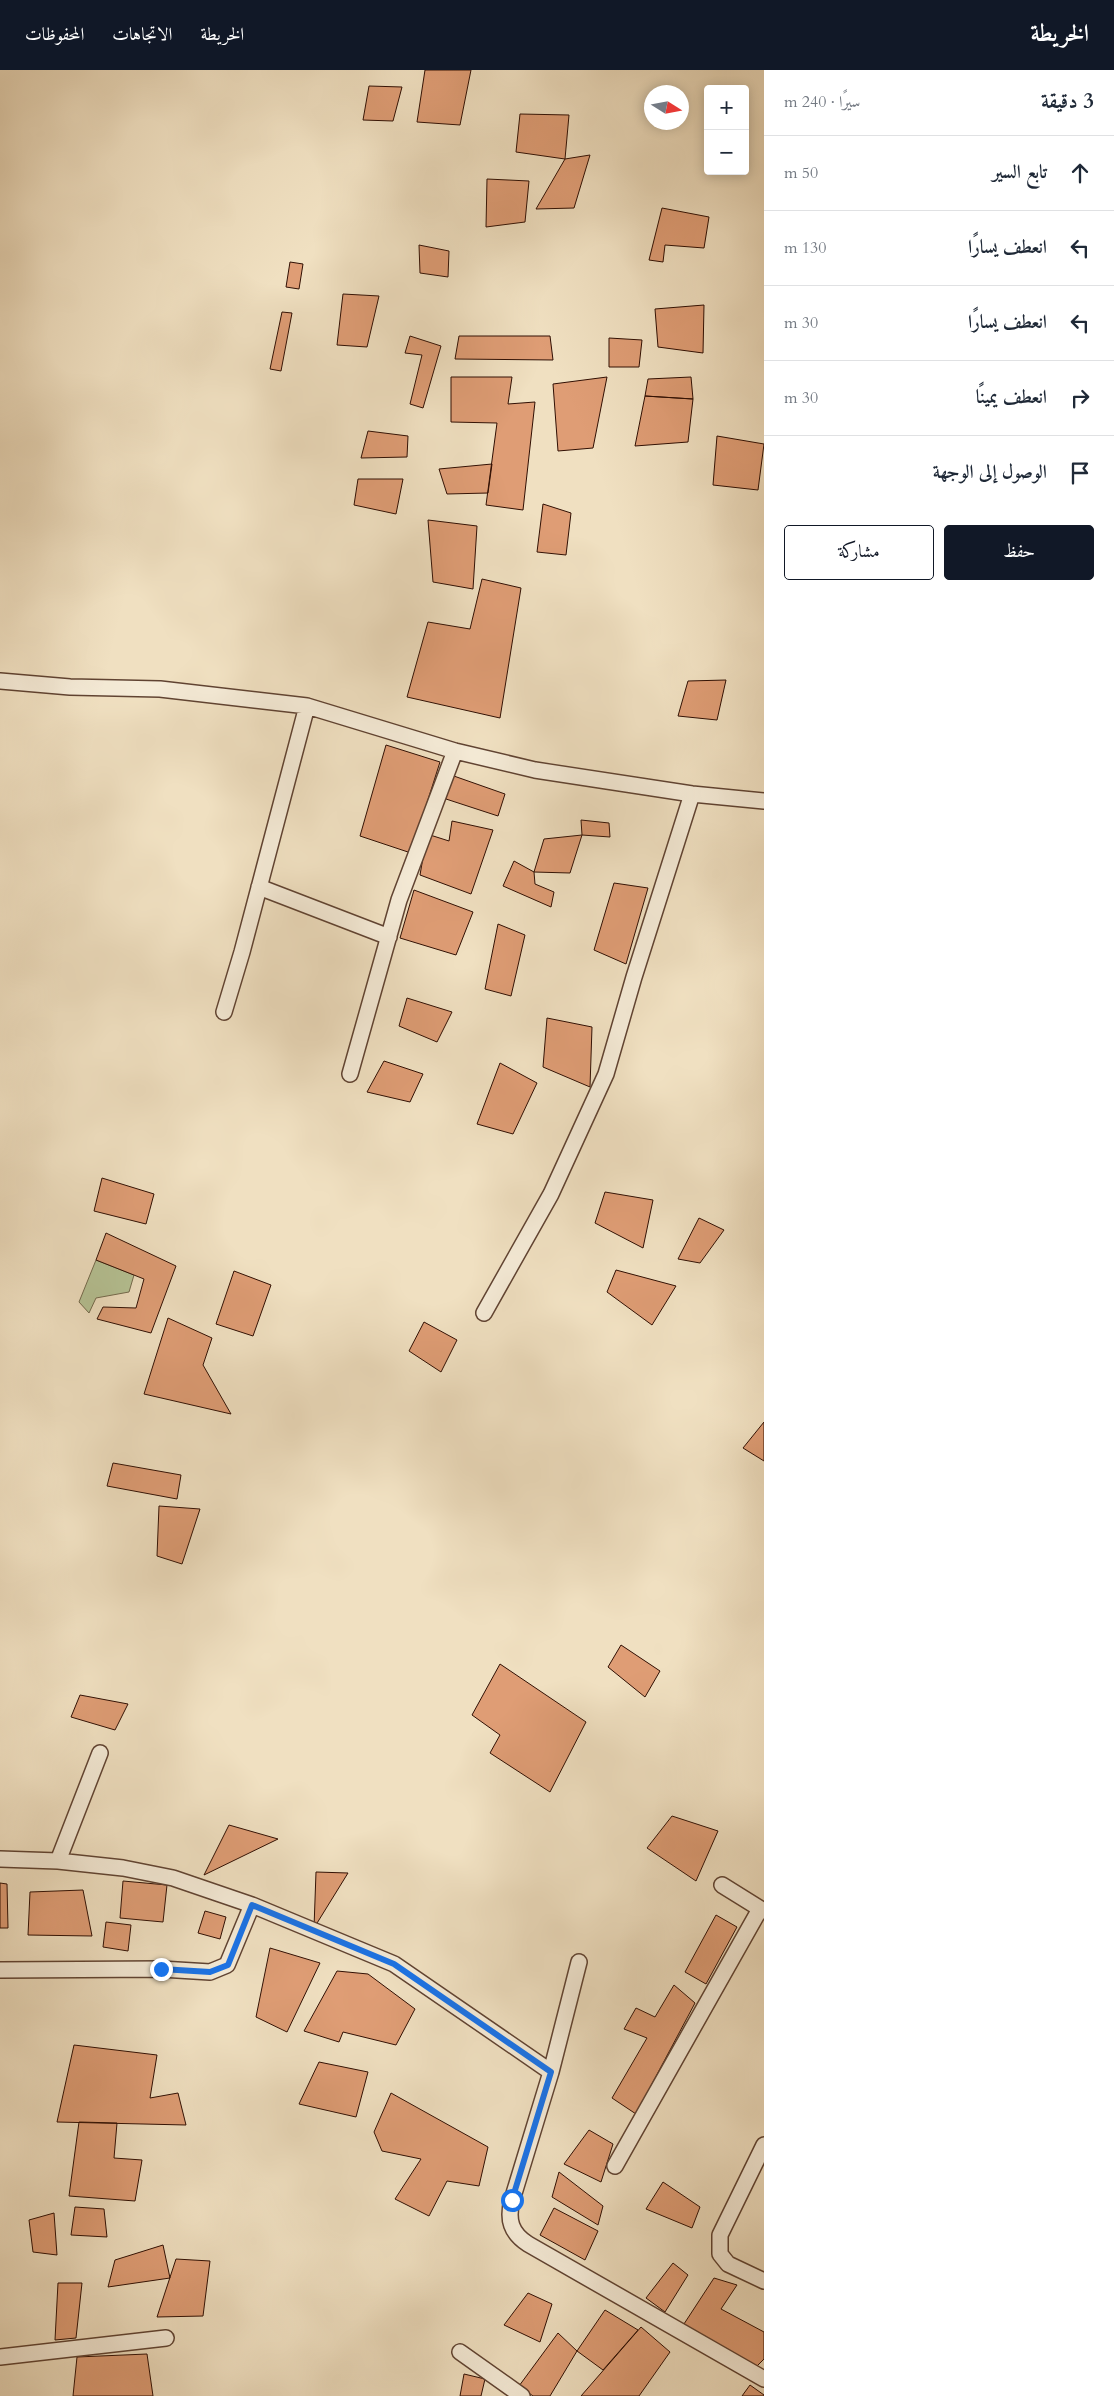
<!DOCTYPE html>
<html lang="ar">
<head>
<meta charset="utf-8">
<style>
	body { margin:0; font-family:Cardo,Amiri,serif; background:#f6f6f7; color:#1f2937; direction:rtl }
	.controls { position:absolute; right:15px; top:15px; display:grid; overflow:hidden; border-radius:5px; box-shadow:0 2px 12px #0003 }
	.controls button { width:45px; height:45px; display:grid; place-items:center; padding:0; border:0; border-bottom:1px solid #e0e1e3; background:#fff; color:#1f2937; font:25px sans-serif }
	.compass { position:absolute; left:644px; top:15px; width:45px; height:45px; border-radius:50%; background:#fff; box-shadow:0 2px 12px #0003; rotate:101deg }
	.stop { position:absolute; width:15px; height:15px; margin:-11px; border:4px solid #1a73e8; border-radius:50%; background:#fff }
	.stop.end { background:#1a73e8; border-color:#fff; box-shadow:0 1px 5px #0008 }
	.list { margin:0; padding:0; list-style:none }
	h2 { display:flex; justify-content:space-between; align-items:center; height:65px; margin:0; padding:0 20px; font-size:21px }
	h2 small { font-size:16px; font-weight:400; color:#747a83 }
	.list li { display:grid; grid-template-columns:32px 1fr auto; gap:15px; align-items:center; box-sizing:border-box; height:75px; padding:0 20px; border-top:1px solid #e0e1e3 }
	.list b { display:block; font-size:19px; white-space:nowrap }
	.list em { font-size:16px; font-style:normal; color:#747a83 }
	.actions { display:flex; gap:10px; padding:15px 20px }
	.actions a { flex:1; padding:11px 0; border:1px solid #111827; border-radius:5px; text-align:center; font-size:18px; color:#111827 }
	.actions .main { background:#111827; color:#fff }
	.icon { flex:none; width:28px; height:28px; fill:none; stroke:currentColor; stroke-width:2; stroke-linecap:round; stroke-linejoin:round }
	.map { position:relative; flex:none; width:764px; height:2326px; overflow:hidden; direction:ltr }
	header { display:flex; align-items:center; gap:30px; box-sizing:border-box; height:70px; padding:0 25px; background:#111827; color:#fff }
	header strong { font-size:24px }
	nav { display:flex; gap:28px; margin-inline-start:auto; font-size:18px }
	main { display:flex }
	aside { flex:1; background:#fff }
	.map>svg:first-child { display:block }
	.green { fill:#b6c395; stroke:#73694c }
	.building { fill:#df9d75; stroke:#300f03 }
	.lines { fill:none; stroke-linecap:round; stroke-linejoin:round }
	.street-casing { stroke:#604332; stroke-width:18 }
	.street { stroke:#f5ebd7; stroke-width:15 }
	.route { stroke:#1a73e8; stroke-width:6 }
</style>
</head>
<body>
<header>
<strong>الخريطة</strong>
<nav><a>الخريطة</a><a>الاتجاهات</a><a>المحفوظات</a></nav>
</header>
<main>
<aside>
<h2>3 دقيقة<small>سيرًا · 240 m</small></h2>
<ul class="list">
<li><svg class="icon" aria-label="ahead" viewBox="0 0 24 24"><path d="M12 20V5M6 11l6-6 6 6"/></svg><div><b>تابع السير</b></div><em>50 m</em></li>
<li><svg class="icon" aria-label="left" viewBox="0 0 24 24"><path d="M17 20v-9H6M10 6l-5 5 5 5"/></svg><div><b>انعطف يسارًا</b></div><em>130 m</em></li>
<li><svg class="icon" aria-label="left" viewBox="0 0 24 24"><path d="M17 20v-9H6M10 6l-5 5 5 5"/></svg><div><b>انعطف يسارًا</b></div><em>30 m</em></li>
<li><svg class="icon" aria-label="right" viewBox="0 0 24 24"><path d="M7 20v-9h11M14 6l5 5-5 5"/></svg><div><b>انعطف يمينًا</b></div><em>30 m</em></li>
<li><svg class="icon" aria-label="arrive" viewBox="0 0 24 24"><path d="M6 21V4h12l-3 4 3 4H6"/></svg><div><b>الوصول إلى الوجهة</b></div></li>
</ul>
<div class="actions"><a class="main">حفظ</a><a>مشاركة</a></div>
</aside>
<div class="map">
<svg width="764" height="2326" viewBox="0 0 764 2326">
	<rect width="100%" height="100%" fill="#f0e0c1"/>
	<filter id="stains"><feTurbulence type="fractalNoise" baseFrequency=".004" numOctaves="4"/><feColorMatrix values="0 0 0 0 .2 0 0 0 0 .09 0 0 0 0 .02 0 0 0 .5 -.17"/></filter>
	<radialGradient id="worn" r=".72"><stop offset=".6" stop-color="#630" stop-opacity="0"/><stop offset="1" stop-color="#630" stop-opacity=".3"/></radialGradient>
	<path class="green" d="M 96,1190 L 134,1205 L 129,1222 L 96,1228 L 89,1243 L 79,1232 Z"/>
	<path class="building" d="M 425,0 L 471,0 L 460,55 L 417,52 Z
		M 369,16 L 402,17 L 393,51 L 363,50 Z
		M 520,44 L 569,45 L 565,89 L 516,82 Z
		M 590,85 L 574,138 L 536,139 L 565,89 Z
		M 487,109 L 529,111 L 525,152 L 486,157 Z
		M 662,138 L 709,147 L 704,178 L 665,175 L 663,192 L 649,190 Z
		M 419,175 L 449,181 L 448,207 L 420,203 Z
		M 290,192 L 303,194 L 299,219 L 286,217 Z
		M 343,224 L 379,226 L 367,277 L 337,275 Z
		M 704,235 L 703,283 L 658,277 L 655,239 Z
		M 282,242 L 292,243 L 281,301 L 270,299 Z
		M 410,266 L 441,276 L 423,338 L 410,334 L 422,285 L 405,283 Z
		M 459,266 L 550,266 L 553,290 L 455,289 Z
		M 609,268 L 642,270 L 639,297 L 609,297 Z
		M 451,307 L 512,307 L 508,334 L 535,332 L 523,440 L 486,435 L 497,353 L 451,352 Z
		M 607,307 L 593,378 L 558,381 L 553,314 Z
		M 691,307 L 693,329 L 645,326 L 648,309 Z
		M 645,326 L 693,329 L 688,372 L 635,376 Z
		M 368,361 L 408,366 L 407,387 L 361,388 Z
		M 717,366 L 764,374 L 758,420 L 713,415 Z
		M 492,394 L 488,423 L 447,424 L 439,399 Z
		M 358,409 L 403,409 L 396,444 L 354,435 Z
		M 543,434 L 571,443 L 566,485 L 537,482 Z
		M 428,450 L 477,456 L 473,519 L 433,512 Z
		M 482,509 L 521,518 L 500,648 L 407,627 L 428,552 L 470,559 Z
		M 726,610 L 717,650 L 678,646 L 688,611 Z
		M 386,675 L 440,692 L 411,783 L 360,766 Z
		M 451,705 L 505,724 L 498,746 L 446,729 Z
		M 581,750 L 609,753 L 610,767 L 582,765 Z
		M 452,751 L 493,760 L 471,824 L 420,805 L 427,764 L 449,771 Z
		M 582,765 L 570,803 L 534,802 L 544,769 Z
		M 514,791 L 534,802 L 535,814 L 554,822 L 551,837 L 503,816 Z
		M 614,813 L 648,818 L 626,894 L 594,880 Z
		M 414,820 L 473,842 L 456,885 L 400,868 Z
		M 498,854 L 525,865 L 511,926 L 485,919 Z
		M 407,928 L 452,942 L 437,972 L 399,956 Z
		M 547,948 L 592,957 L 590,1017 L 543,997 Z
		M 384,991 L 423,1004 L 410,1032 L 367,1022 Z
		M 500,993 L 537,1013 L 513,1064 L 477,1054 Z
		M 102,1108 L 154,1124 L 146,1154 L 94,1141 Z
		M 605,1122 L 653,1130 L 643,1178 L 595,1153 Z
		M 699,1148 L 724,1160 L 700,1193 L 678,1189 Z
		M 106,1163 L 176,1196 L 151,1263 L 97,1249 L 103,1237 L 136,1238 L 144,1209 L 96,1190 Z
		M 616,1200 L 676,1216 L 652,1255 L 607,1222 Z
		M 234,1201 L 271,1215 L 253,1266 L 216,1254 Z
		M 168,1248 L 212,1268 L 203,1295 L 231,1344 L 144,1324 Z
		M 424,1252 L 457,1270 L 441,1302 L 409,1281 Z
		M 764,1352 L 764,1391 L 743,1378 Z
		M 113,1393 L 181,1405 L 177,1429 L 107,1416 Z
		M 159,1436 L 200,1439 L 182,1494 L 157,1486 Z
		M 621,1575 L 660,1601 L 645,1627 L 608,1597 Z
		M 500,1594 L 586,1652 L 550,1722 L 490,1683 L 500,1665 L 472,1645 Z
		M 80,1625 L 128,1634 L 115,1660 L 71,1647 Z
		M 672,1746 L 718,1761 L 696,1811 L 647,1778 Z
		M 229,1755 L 278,1769 L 204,1805 Z
		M 316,1802 L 348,1803 L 314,1858 Z
		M 123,1811 L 167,1815 L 163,1852 L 120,1848 Z
		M 0,1813 L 7,1814 L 8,1858 L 0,1858 Z
		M 83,1820 L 92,1866 L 28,1865 L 30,1822 Z
		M 205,1841 L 226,1847 L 220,1869 L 198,1863 Z
		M 716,1845 L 737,1857 L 706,1914 L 685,1902 Z
		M 106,1852 L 131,1855 L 128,1881 L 103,1877 Z
		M 270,1878 L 320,1893 L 287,1962 L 256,1947 Z
		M 337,1901 L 368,1904 L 415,1939 L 396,1975 L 343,1962 L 339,1972 L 304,1961 Z
		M 674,1915 L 695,1933 L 636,2044 L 612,2028 L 647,1968 L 624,1959 L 636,1938 L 655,1947 Z
		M 74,1975 L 157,1985 L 150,2028 L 178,2023 L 186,2055 L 57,2052 Z
		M 319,1992 L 368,2002 L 356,2047 L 299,2034 Z
		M 391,2023 L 488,2077 L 479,2116 L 447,2111 L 429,2146 L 395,2129 L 421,2089 L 382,2081 L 374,2062 Z
		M 79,2052 L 117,2053 L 114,2088 L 142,2090 L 135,2131 L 69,2126 Z
		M 589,2060 L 613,2074 L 601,2112 L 564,2094 Z
		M 559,2102 L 603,2136 L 598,2155 L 552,2127 Z
		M 663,2112 L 700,2137 L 692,2158 L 646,2139 Z
		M 75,2137 L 104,2139 L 107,2167 L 71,2165 Z
		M 554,2138 L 598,2161 L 585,2190 L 540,2165 Z
		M 54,2143 L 57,2185 L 33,2182 L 29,2150 Z
		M 163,2175 L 170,2208 L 108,2217 L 115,2190 Z
		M 176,2189 L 210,2191 L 203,2246 L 157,2247 Z
		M 673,2193 L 688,2205 L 665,2242 L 646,2228 Z
		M 714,2208 L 737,2215 L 721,2239 L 764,2262 L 764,2289 L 754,2299 L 682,2257 Z
		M 58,2213 L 82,2213 L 76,2268 L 55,2270 Z
		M 528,2223 L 552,2234 L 540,2272 L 504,2255 Z
		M 605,2240 L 638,2260 L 603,2300 L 577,2281 Z
		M 641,2257 L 670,2282 L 639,2326 L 581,2326 Z
		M 558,2263 L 577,2281 L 550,2326 L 533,2326 L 519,2316 Z
		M 147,2284 L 153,2326 L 73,2326 L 77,2287 Z
		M 464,2304 L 485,2309 L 481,2326 L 460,2326 Z
		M 750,2315 L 764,2325 L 764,2326 L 742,2326 Z"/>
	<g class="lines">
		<g class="street-casing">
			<path id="street" d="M 0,611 L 70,617 L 160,619 L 307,636 L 455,681 L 535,700 L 692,724 L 764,731
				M 259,817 L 389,867
				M 224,942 L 242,882 L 307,636
				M 350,1004 L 399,830 L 455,681
				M 484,1243 L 551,1124 L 606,1004 L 634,907 L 692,724
				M 0,1789 L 58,1791 L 123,1798 L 173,1808 L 252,1835 L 394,1894 L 551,2002
				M 58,1791 L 100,1683
				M 722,1815 L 764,1841
				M 579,1892 L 551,2002 L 512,2130 C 507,2150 511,2163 528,2174 L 764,2309
				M 0,1900 L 161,1899 L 210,1902 L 227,1895 L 252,1835
				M 764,2075 L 720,2165 L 720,2184 L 728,2194 L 764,2211
				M 615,2096 L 760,1839
				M 460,2282 L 522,2326
				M 0,2287 L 166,2268"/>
		</g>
		<use href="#street" class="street"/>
	</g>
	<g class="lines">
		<path class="route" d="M 161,1899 L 210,1902 L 228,1895 L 252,1835 L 394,1894 L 551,2002 L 512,2130"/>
	</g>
	<rect width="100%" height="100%" filter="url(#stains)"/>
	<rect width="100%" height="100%" fill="url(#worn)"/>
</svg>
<div class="controls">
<button>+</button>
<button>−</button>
</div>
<svg class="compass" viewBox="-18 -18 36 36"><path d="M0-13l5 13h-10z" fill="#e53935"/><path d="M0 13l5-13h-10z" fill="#747a83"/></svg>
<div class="stop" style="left:512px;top:2130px"></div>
<div class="stop end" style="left:161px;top:1899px"></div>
</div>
</main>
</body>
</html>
